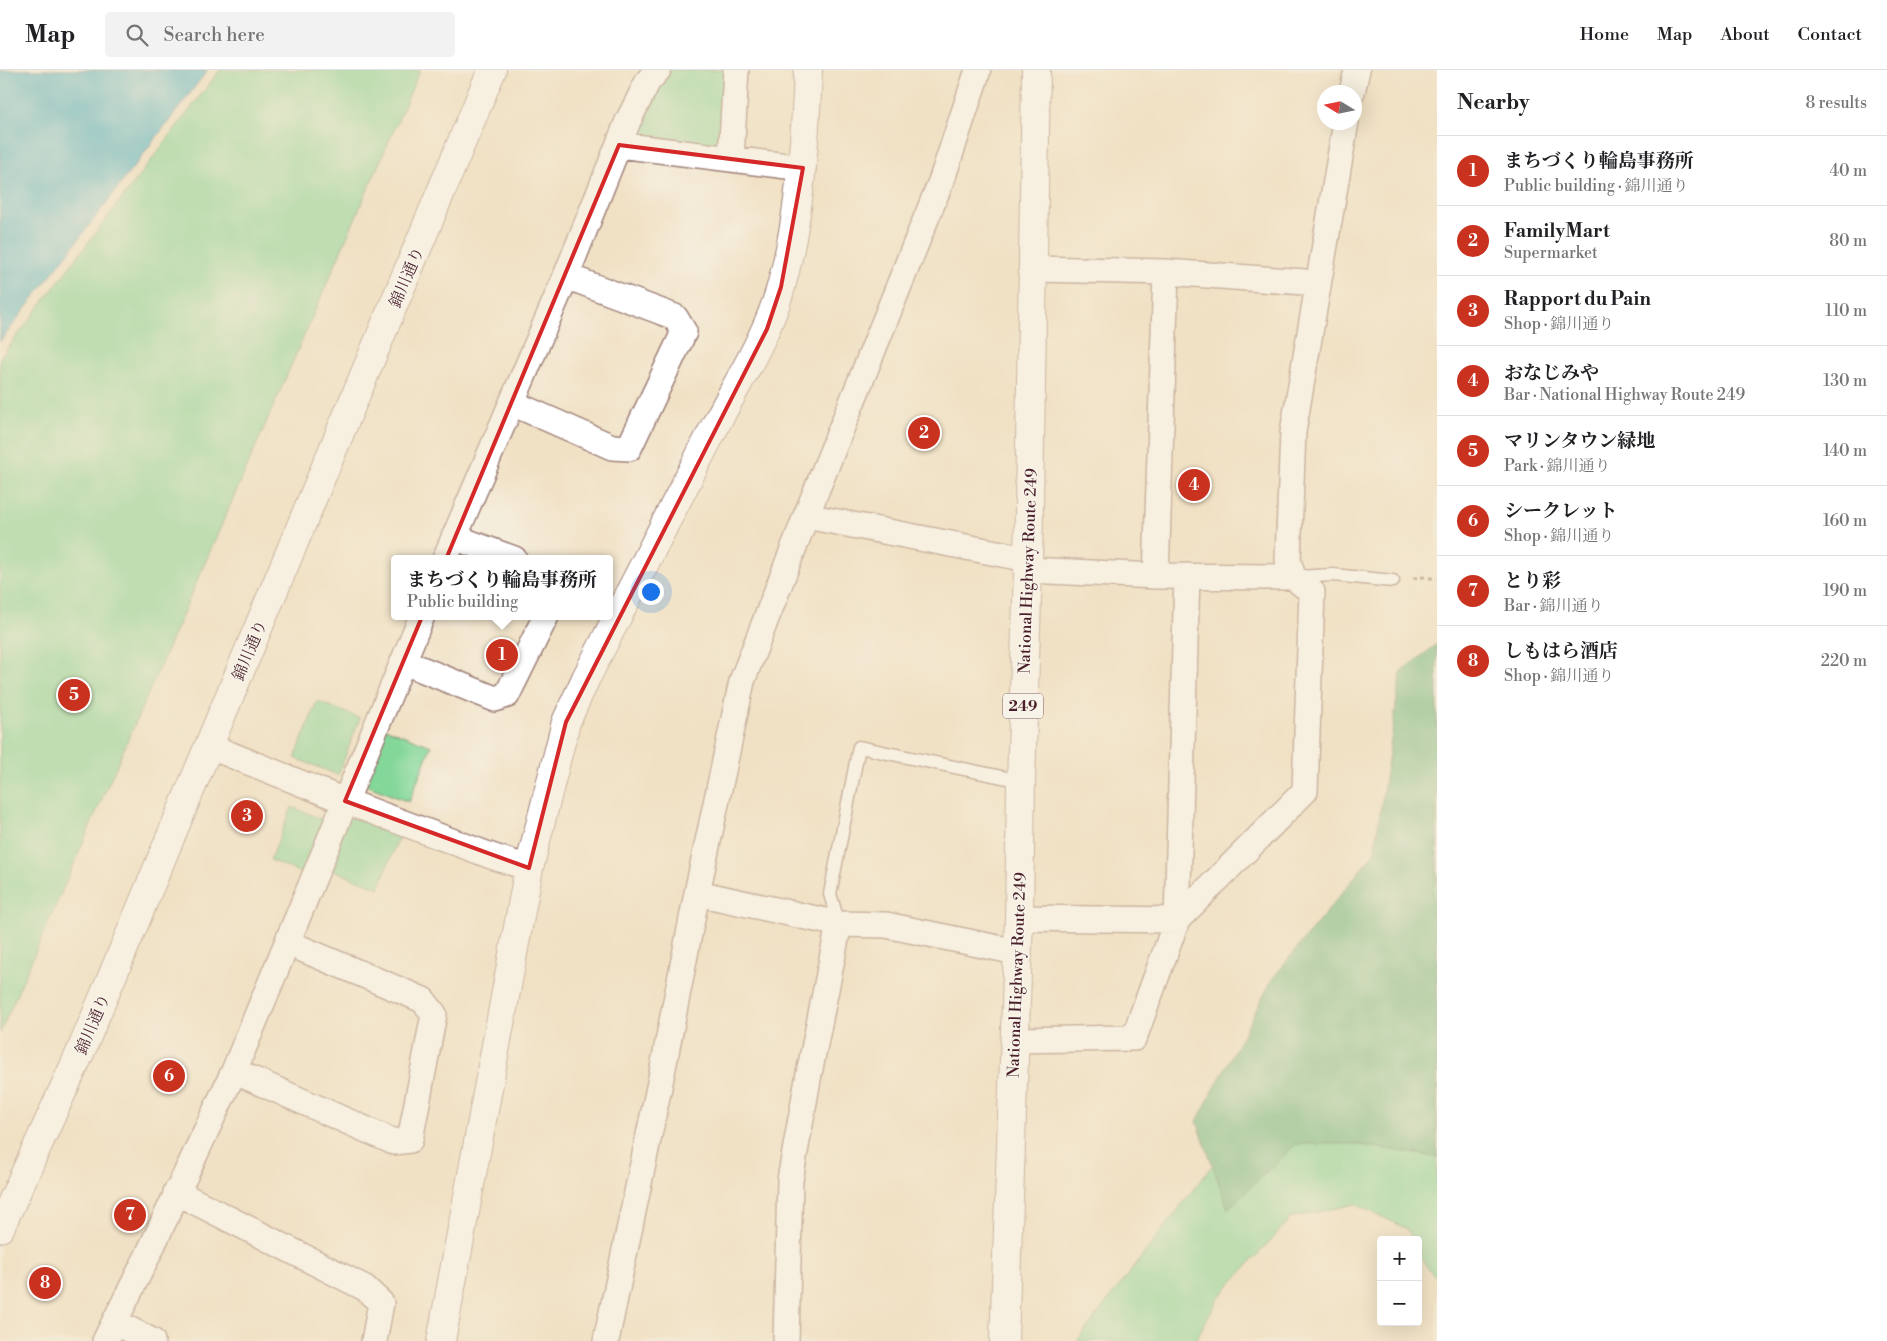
<!DOCTYPE html>
<html lang="en">
<head>
<meta charset="utf-8">
<style>
	body { margin:0; font-family:"Libre Bodoni","Noto Serif JP",serif; background:#f2f2f2; color:#202124 }
	.controls { position:absolute; right:15px; bottom:15px; display:grid; overflow:hidden; border-radius:5px; box-shadow:0 5px 20px #0002 }
	.controls button { width:45px; height:45px; display:grid; place-items:center; padding:0; border:0; border-bottom:1px solid #e0e0e0; background:#fff; color:#202124; font:25px sans-serif }
	.compass { position:absolute; left:1317px; top:15px; width:45px; height:45px; border-radius:50%; background:#fff; box-shadow:0 5px 20px #0002; rotate:280deg }
	.you { position:absolute; left:650px; top:521px; width:18px; height:18px; margin:-12px; border:4px solid #fff; border-radius:50%; background:#1a73e8; box-shadow:0 0 0 8px #1a73e833 }
	.badge { display:grid; place-items:center; width:32px; height:32px; border-radius:50%; background:#c8321e; color:#fff; font-size:16px; font-weight:700 }
	.pin { position:absolute; translate:-50% -50%; border:2px solid #fff; box-shadow:0 1px 5px #0006 }
	.popup { position:absolute; left:391px; top:485px; width:222px; height:65px; box-sizing:border-box; display:grid; place-content:center; border-radius:5px; background:#fff; filter:drop-shadow(0 1px 4px #0005); font-size:16px; white-space:nowrap; color:#757577 }
	.popup b { font-size:19px; color:#202124 }
	.popup::after { content:''; position:absolute; left:50%; top:100%; margin-left:-10px; border:10px solid transparent; border-top-color:#fff }
	.list { margin:0; padding:0; list-style:none }
	h2 { display:flex; justify-content:space-between; align-items:center; height:65px; margin:0; padding:0 20px; font-size:21px }
	h2 small { font-size:16px; font-weight:400; color:#757577 }
	.list li { display:grid; grid-template-columns:32px 1fr auto; gap:15px; align-items:center; box-sizing:border-box; height:70px; padding:0 20px; border-top:1px solid #e0e0e0 }
	.list b { display:block; font-size:19px; white-space:nowrap }
	.list p { margin:0; font-size:16px; white-space:nowrap; color:#757577 }
	.list em { font-size:16px; font-style:normal; color:#757577 }
	.icon { flex:none; width:28px; height:28px; fill:none; stroke:currentColor; stroke-width:2; stroke-linecap:round; stroke-linejoin:round }
	.map { position:relative; flex:none; width:1437px; height:1271px; overflow:hidden }
	header { display:flex; align-items:center; gap:30px; box-sizing:border-box; height:70px; padding:0 25px; background:#fff; border-bottom:1px solid #e0e0e0 }
	header strong { font-size:24px }
	nav { display:flex; gap:28px; margin-inline-start:auto; font-size:18px }
	.search { width:350px; height:45px; background:#f2f2f2; display:flex; align-items:center; gap:12px; box-sizing:border-box; padding:0 18px; border-radius:5px; color:#757577; font-size:19px }
	main { display:flex }
	aside { flex:1; background:#fff }
	.map>svg:first-child { display:block }
	.green { fill:#83d799; stroke:#667b62 }
	.forest { fill:#6ab881; stroke:#5a6c56 }
	.water { fill:#49b2c8; stroke:#4a687a }
	.lines { fill:none; stroke-linecap:round; stroke-linejoin:round }
	.service-casing { stroke:#9e8078; stroke-width:15 }
	.minor-casing { stroke:#9e8078; stroke-width:28 }
	.tertiary-casing { stroke:#9e8078; stroke-width:30 }
	.trunk-casing { stroke:#9e8078; stroke-width:30 }
	.path { stroke:#9e8078; stroke-width:3; stroke-dasharray:4 4; stroke-linecap:butt }
	.service { stroke:#fff; stroke-width:12 }
	.minor { stroke:#fff; stroke-width:25 }
	.tertiary { stroke:#fff; stroke-width:28 }
	.trunk { stroke:#fff; stroke-width:28 }
	.marked { fill:none; stroke:#d62828; stroke-width:4; stroke-linejoin:round }
	.labels { text-anchor:middle; stroke-width:4; stroke-linejoin:round; paint-order:stroke }
	.shield { fill:#f7f3e8; stroke:#7e5f64; stroke-width:1 }
	.shield-label { font-size:15px; font-weight:bold; fill:#4a1f2b }
	.street-label { font-size:16px; fill:#4a1f2b; stroke:#f7f3e8 }
</style>
</head>
<body>
<header>
<strong>Map</strong>
<div class="search"><svg class="icon" aria-label="search" viewBox="0 0 24 24"><circle cx="10" cy="10" r="6"/><path d="M15 15l6 6"/></svg>Search here</div>
<nav><a>Home</a><a>Map</a><a>About</a><a>Contact</a></nav>
</header>
<main>
<div class="map">
<svg width="1437" height="1271" viewBox="0 0 1437 1271">
	<rect width="100%" height="100%" fill="#f7f3e8"/>
	<filter id="ink" filterUnits="userSpaceOnUse"><feTurbulence type="fractalNoise" baseFrequency=".02" numOctaves="2"/><feDisplacementMap in="SourceGraphic" scale="10" xChannelSelector="R" yChannelSelector="G"/><feConvolveMatrix kernelMatrix="1 2 1 2 8 2 1 2 1" color-interpolation-filters="sRGB"/></filter>
	<filter id="wash" filterUnits="userSpaceOnUse"><feTurbulence type="fractalNoise" baseFrequency=".0096" numOctaves="4" result="noise"/><feDisplacementMap in="SourceGraphic" scale="20" xChannelSelector="R" yChannelSelector="G"/><feGaussianBlur stdDeviation="1.12" result="paint"/><feColorMatrix in="noise" values="0 0 0 0 0 0 0 0 0 0 0 0 0 0 0 0 0 1.4 0 .05"/><feComposite in="paint" operator="in"/></filter>
	<g filter="url(#wash)">
		<rect width="100%" height="100%" fill="#f1e1c4"/>
		<path class="green" d="M 220,0 L 420,0 L 0,963 L 0,288 Z
			M 670,0 L 728,0 L 725,75 L 643,66 L 635,54 Z
			M 317,631 L 360,648 L 338,705 L 295,688 Z
			M 382,657 L 431,676 L 409,732 L 361,713 Z
			M 292,737 L 331,753 L 308,806 L 270,790 Z
			M 349,737 L 402,758 L 379,818 L 325,797 Z
			M 1437,762 L 1437,1209 C 1426,1198 1418,1185 1418,1170 L 1413,1170 L 1407,1159 L 1355,1134 L 1291,1148 L 1220,1226 L 1195,1271 L 1077,1271 L 1299,982 Z"/>
		<path class="forest" d="M 1437,574 L 1437,809 L 1432,819 L 1437,842 L 1437,1087 L 1353,1074 L 1296,1074 L 1228,1139 L 1197,1051 L 1273,908 L 1374,783 L 1401,602 Z"/>
		<path class="water" d="M 0,0 L 208,0 L 0,272 Z"/>
	</g>
	<g filter="url(#ink)">
		<g class="lines">
			<g class="service-casing">
				<path id="service" d="M 1296,507 L 1333,505 L 1393,511
					M 839,854 L 830,824 L 859,677 L 1021,711"/>
			</g>
			<g class="minor-casing">
				<path id="minor" d="M 1352,22 L 1357,0
					M 619,75 L 803,98
					M 731,89 L 736,0
					M 1034,199 L 1166,202 L 1318,213
					M 512,333 L 612,377 L 629,378 L 684,262 L 675,247 L 566,206
					M 806,446 L 1028,489
					M 454,467 L 514,489
					M 445,489 L 566,206 L 628,51 L 648,11 L 658,0
					M 1028,500 L 1156,506 L 1293,507
					M 1156,506 L 1166,202
					M 404,592 L 495,629 L 507,625 L 546,546
					M 209,676 L 345,731 L 494,787 L 529,798
					M 697,823 L 839,854 L 886,855 L 1017,882
					M 1019,848 L 1177,850 L 1305,721 L 1312,522 L 1293,507 L 1288,490 L 1293,362 L 1346,52
					M 1014,970 L 1134,968 L 1177,850 L 1187,506
					M 234,1001 L 394,1072 L 410,1070 L 434,944 L 423,930 L 288,873
					M 176,1122 L 365,1218 L 381,1233 L 374,1271
					M 115,1252 L 152,1271
					M 105,1271 L 147,1187 L 234,1001 L 422,546
					M 606,1271 L 663,998 L 697,823 L 742,611 L 806,446 L 942,109 L 978,0
					M 786,1271 L 790,1110 L 809,1004 L 839,854"/>
			</g>
			<g class="tertiary-casing">
				<path id="tertiary" d="M 0,1158 L 80,983 L 492,0
					M 441,1271 L 529,798 L 566,652 L 586,608 C 629,524 672,440 715,356 C 738,311 767,267 781,217 C 800,146 805,73 808,0"/>
			</g>
			<g class="trunk-casing">
				<path id="trunk" d="M 1004,1271 L 1019,848 L 1021,711 L 1028,500 L 1036,0"/>
			</g>
			<path class="path" d="M 1413,508 L 1425,507 L 1437,509"/>
			<use href="#service" class="service"/>
			<use href="#minor" class="minor"/>
			<use href="#tertiary" class="tertiary"/>
			<use href="#trunk" class="trunk"/>
		</g>
	</g>
	<path d="M0 0H1437V1271H0ZM 619,75 L 803,98 L 781,217 L 767,259 L 566,652 L 529,798 L 345,731 Z" fill="#f1e1c4" fill-opacity=".55" fill-rule="evenodd"/>
	<path class="marked" d="M 619,75 L 803,98 L 781,217 L 767,259 L 566,652 L 529,798 L 345,731 Z"/>
	<g class="labels">
		<rect class="shield" x="1003" y="623.5" width="40" height="25" rx="4"/>
		<g class="shield-label">
			<text x="1023" y="641">249</text>
		</g>
		<g class="street-label">
			<text transform="translate(406 207) rotate(-67)" y="6">錦川通り</text>
			<text transform="translate(1027 501) rotate(-88)" y="6">National Highway Route 249</text>
			<text transform="translate(249 580) rotate(-67)" y="6">錦川通り</text>
			<text transform="translate(1016 905) rotate(-88)" y="6">National Highway Route 249</text>
			<text transform="translate(92 954) rotate(-67)" y="6">錦川通り</text>
		</g>
	</g>
</svg>
<div class="controls">
<button>+</button>
<button>−</button>
</div>
<svg class="compass" viewBox="-18 -18 36 36"><path d="M0-13l5 13h-10z" fill="#e53935"/><path d="M0 13l5-13h-10z" fill="#757577"/></svg>
<div class="you"></div>
<div class="pin badge" style="left:502px;top:585px">1</div>
<div class="popup"><b>まちづくり輪島事務所</b>Public building</div>
<div class="pin badge" style="left:924px;top:363px">2</div>
<div class="pin badge" style="left:247px;top:746px">3</div>
<div class="pin badge" style="left:1194px;top:415px">4</div>
<div class="pin badge" style="left:74px;top:625px">5</div>
<div class="pin badge" style="left:169px;top:1006px">6</div>
<div class="pin badge" style="left:130px;top:1145px">7</div>
<div class="pin badge" style="left:45px;top:1213px">8</div>
</div>
<aside>
<h2>Nearby<small>8 results</small></h2>
<ul class="list">
<li><span class="badge">1</span><div><b>まちづくり輪島事務所</b><p>Public building · 錦川通り</p></div><em>40 m</em></li>
<li><span class="badge">2</span><div><b>FamilyMart</b><p>Supermarket</p></div><em>80 m</em></li>
<li><span class="badge">3</span><div><b>Rapport du Pain</b><p>Shop · 錦川通り</p></div><em>110 m</em></li>
<li><span class="badge">4</span><div><b>おなじみや</b><p>Bar · National Highway Route 249</p></div><em>130 m</em></li>
<li><span class="badge">5</span><div><b>マリンタウン緑地</b><p>Park · 錦川通り</p></div><em>140 m</em></li>
<li><span class="badge">6</span><div><b>シークレット</b><p>Shop · 錦川通り</p></div><em>160 m</em></li>
<li><span class="badge">7</span><div><b>とり彩</b><p>Bar · 錦川通り</p></div><em>190 m</em></li>
<li><span class="badge">8</span><div><b>しもはら酒店</b><p>Shop · 錦川通り</p></div><em>220 m</em></li>
</ul>
</aside>
</main>
</body>
</html>
